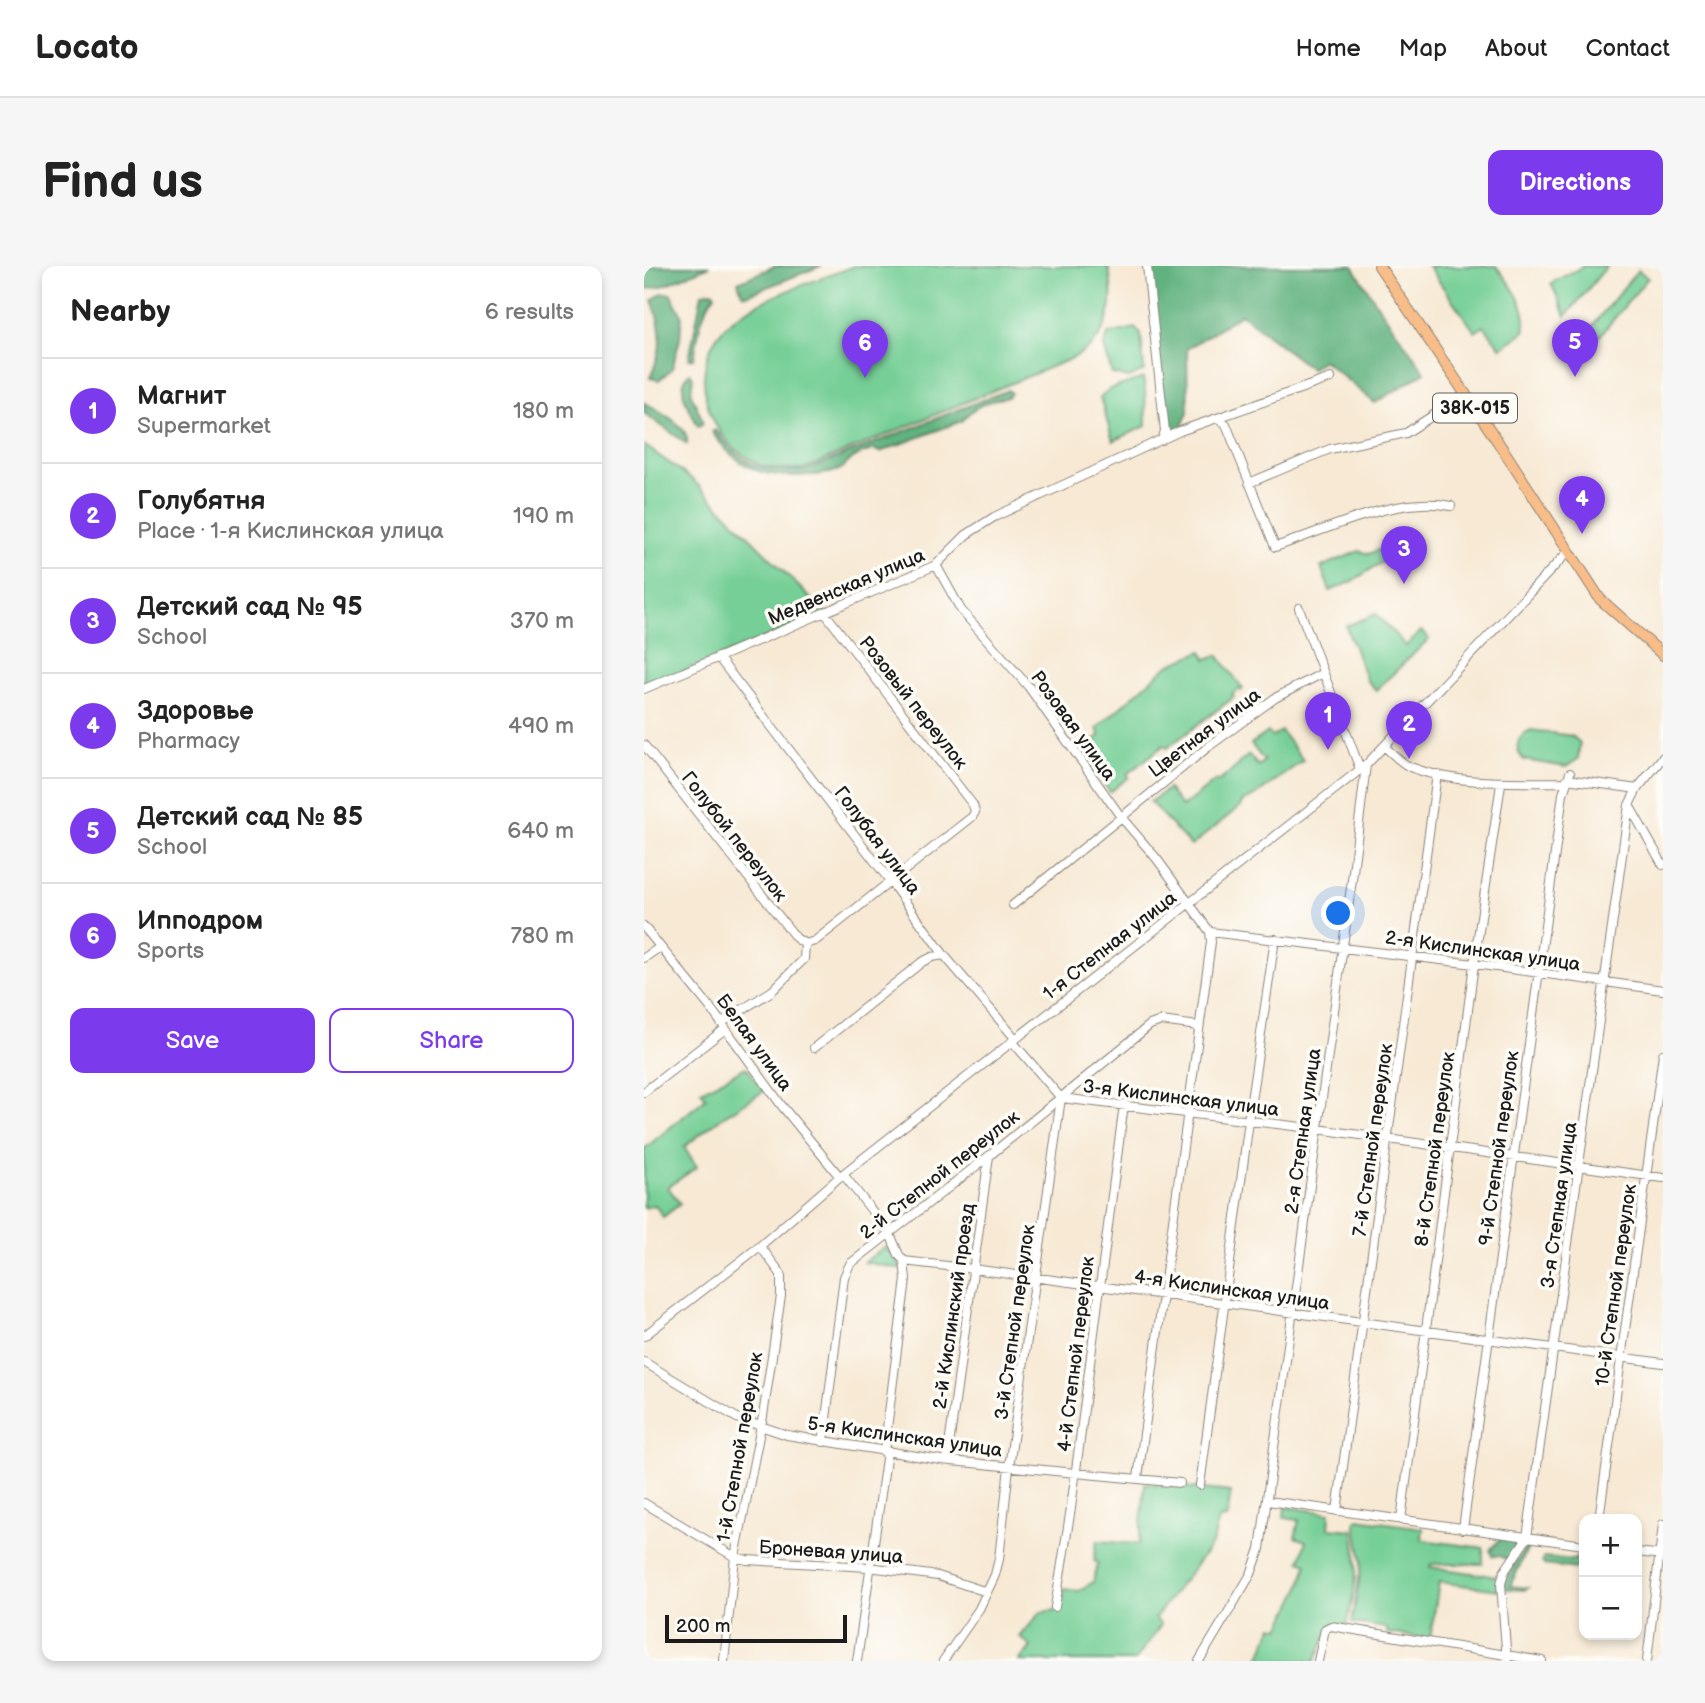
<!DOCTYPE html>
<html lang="en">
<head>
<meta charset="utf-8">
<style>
	body { margin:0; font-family:"Balsamiq Sans",sans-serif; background:#f6f6f6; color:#222 }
	.controls { position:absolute; right:21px; bottom:21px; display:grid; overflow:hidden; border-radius:14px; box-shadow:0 4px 10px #0003 }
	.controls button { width:63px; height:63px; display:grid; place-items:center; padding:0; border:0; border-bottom:2px solid #e0e0e0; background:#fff; color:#222; font:35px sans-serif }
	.scale { position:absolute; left:21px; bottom:18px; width:182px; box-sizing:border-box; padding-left:7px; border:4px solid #1c1c1c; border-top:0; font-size:19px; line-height:24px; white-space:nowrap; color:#1c1c1c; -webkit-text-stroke:5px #fdfcf7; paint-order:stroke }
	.you { position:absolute; left:695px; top:648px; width:24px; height:24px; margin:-18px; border:5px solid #fff; border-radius:50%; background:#1a73e8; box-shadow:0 0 0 10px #1a73e833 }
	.badge { display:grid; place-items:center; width:46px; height:46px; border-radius:50%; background:#7c3aed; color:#fff; font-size:23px; font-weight:700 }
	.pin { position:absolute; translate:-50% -58px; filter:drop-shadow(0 2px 4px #0008) }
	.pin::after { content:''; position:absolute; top:37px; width:24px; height:21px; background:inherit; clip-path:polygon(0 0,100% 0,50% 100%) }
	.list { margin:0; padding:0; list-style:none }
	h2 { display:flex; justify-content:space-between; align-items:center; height:91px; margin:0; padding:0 28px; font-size:30px }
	h2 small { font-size:23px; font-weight:400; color:#767676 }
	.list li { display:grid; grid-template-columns:46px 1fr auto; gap:21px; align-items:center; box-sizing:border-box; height:105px; padding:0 28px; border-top:2px solid #e0e0e0 }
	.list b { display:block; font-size:26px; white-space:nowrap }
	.list p { margin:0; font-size:23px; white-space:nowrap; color:#767676 }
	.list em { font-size:23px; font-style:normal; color:#767676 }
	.actions { display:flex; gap:14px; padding:21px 28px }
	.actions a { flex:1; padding:16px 0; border:2px solid #7c3aed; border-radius:14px; text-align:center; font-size:24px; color:#7c3aed }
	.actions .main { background:#7c3aed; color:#fff }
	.map { position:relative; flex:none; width:1019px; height:1395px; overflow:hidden; border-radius:14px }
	header { display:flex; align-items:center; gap:42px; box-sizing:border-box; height:98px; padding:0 35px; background:#fff; border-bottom:2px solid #e0e0e0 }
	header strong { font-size:33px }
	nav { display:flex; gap:38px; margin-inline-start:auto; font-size:24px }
	.intro { display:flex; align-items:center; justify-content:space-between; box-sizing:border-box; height:168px; padding:0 42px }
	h1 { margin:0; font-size:49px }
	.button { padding:18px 32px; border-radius:14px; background:#7c3aed; color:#fff; font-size:24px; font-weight:700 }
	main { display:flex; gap:42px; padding:0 42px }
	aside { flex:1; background:#fff; border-radius:14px; box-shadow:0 4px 10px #0003 }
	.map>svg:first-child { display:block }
	.green { fill:#76cf96; stroke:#497659; stroke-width:2 }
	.forest { fill:#60b27f; stroke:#3e674e; stroke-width:2 }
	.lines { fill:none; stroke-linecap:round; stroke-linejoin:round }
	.minor-casing { stroke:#8a8278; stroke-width:10 }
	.major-casing { stroke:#8a8278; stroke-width:12 }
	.minor { stroke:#fff; stroke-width:8 }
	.major { stroke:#f8bd88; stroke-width:10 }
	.labels { text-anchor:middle; stroke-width:7; stroke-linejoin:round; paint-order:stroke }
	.shield { fill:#fdfcf7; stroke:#605f5e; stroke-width:2 }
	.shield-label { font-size:18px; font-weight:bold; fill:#1c1c1c }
	.street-label { font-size:19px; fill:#1c1c1c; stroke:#fdfcf7 }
</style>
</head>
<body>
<header>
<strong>Locato</strong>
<nav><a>Home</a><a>Map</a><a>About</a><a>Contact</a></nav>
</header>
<div class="intro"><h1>Find us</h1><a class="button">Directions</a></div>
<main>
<aside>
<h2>Nearby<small>6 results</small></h2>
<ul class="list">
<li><span class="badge">1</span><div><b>Магнит</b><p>Supermarket</p></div><em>180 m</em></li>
<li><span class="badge">2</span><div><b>Голубятня</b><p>Place · 1-я Кислинская улица</p></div><em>190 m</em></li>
<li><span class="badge">3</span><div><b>Детский сад № 95</b><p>School</p></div><em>370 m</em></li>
<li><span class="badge">4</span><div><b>Здоровье</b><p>Pharmacy</p></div><em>490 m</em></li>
<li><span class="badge">5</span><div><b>Детский сад № 85</b><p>School</p></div><em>640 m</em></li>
<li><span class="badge">6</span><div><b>Ипподром</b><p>Sports</p></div><em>780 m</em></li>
</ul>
<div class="actions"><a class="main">Save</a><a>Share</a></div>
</aside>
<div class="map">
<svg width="1019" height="1395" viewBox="0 0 1019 1395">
	<rect width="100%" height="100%" fill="#fdfcf7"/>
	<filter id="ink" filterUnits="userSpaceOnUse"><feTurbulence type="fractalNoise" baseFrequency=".0143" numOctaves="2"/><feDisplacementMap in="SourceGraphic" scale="14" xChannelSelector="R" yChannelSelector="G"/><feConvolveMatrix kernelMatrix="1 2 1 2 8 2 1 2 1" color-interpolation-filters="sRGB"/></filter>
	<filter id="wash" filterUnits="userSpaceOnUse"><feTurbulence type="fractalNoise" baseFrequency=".00686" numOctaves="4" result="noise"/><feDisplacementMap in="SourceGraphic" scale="28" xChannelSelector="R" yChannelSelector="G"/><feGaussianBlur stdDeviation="1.57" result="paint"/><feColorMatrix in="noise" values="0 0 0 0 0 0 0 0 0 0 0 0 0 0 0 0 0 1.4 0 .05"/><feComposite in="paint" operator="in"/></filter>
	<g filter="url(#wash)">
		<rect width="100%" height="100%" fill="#f7e9d4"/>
		<path class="green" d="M 210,0 L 464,0 C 471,26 468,58 449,78 C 445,83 437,87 431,91 L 159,203 C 140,203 123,204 107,194 C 61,170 43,101 80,62 C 107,33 172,15 210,0 Z
			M 784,0 L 852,0 C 867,19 886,42 880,66 L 857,82 L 840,60 L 831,66 Z
			M 940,0 L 963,0 L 922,50 L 907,17 Z
			M 994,4 L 1004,12 L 954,72 L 945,64 Z
			M 491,62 L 497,68 L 500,105 L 485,112 L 468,108 L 460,80 L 464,68 Z
			M 499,112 L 501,123 L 502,160 L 469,175 L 456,131 L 466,123 Z
			M 0,179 L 49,214 L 181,347 L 0,422 Z
			M 760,273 L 763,280 L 707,316 L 686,325 L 677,301 L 715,285 L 725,288 Z
			M 732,348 L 762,380 L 777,365 L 785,373 L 732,424 L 723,415 L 702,360 Z
			M 558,385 L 562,393 L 574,389 L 599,423 L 597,425 L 595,423 L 588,428 L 590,431 L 523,482 L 520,479 L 483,508 L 485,511 L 466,526 L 435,485 L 456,470 L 453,462 L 524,399 Z
			M 887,464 L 928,470 L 936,477 L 934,493 L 922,501 L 880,494 C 869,483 873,470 887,464 Z
			M 637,465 L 659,494 L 614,528 L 597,537 L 598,539 L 547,580 L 506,536 L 524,523 L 538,541 L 572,514 L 574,516 L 595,499 L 595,497 L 605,489 L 614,500 L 620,495 L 607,478 L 624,466 L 628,471 Z
			M 102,801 L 120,825 L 77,852 L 40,881 L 53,901 L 24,921 L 36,938 L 19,951 L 11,939 L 0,942 L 0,883 L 62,832 L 57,825 Z
			M 243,980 L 244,986 L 251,987 L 257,1003 L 220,996 Z
			M 501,1217 L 587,1226 L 583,1252 L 575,1253 L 568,1278 L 511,1352 L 517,1359 L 491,1395 L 375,1395 L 387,1381 L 376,1371 L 397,1346 L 413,1344 L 421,1323 L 435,1325 L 449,1316 L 454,1297 L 450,1295 L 453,1275 L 495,1278 Z
			M 641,1241 L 686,1247 L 685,1262 L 709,1264 C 716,1297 711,1326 703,1359 L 688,1358 L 671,1395 L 614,1395 L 629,1360 L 636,1362 L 655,1325 L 663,1298 L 656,1295 L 662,1275 L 651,1271 L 655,1254 L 640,1252 Z
			M 714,1253 L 779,1262 L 778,1274 L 839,1282 L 839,1298 L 787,1298 L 786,1301 L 856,1311 L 854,1324 L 795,1316 L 786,1373 L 743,1367 L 743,1362 L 708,1357 L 718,1296 L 711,1256 Z"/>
		<path class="forest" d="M 0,0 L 66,0 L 18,20 L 3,23 L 0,18 Z
			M 131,0 L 177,0 L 103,29 L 98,28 L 94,16 Z
			M 505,0 L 709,0 L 734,40 L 781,106 L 731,137 L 679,94 L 667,103 L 597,48 L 543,83 L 544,146 L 534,170 L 520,150 Z
			M 69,25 L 71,29 C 56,46 54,70 50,92 L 45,93 L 58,27 Z
			M 18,27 L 27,28 L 38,50 L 36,73 L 28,103 L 15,114 L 6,112 C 19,82 20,65 8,34 Z
			M 46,107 L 49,111 L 47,128 L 59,155 L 57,160 L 54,160 C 47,145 29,121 46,107 Z
			M 364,124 L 367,127 L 364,131 C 347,134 328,140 318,155 L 236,186 L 229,183 C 223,186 215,188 209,192 C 205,195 202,200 197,203 C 189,207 175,209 166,209 C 122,213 94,204 68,166 L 71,164 C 98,200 116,206 160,205 Z
			M 0,136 C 14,145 46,159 43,178 L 0,147 Z
			M 857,1272 L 876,1275 L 878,1278 L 864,1294 L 856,1290 L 848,1290 L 846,1284 Z
			M 890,1275 L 908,1277 L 908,1280 L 889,1278 L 884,1282 L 866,1320 L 884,1322 L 881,1324 L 862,1323 L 860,1319 L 867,1303 L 885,1276 Z
			M 940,1283 L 940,1296 L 932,1303 L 900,1299 L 898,1295 L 900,1291 L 930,1294 Z"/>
	</g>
	<g filter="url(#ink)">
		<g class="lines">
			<g class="minor-casing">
				<path id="minor" d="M 503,0 L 521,165 L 518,174
					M 575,153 L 582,158 L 631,281 C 683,264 754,228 807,240
					M 605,217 L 686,183 L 762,167 L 822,128
					M 292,299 L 317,344 L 384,420 L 477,551 L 513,593 L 566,666 L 830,698 L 1019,724
					M 655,342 L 716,503
					M 74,391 L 246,615 L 300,689 L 371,772
					M 0,423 L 292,299 L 322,269 L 350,251 L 536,165 L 687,112
					M 0,479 L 152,672 L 161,678
					M 741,481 C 748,487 757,497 766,501 C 815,520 871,516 922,516
					M 923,513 L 993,523
					M 985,539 L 1019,599
					M 369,639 L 564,481 L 631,432 L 679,407
					M 0,661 L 65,740 L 138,840 L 196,911
					M 0,692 L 16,681
					M 77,757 L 128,725 L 160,693 L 161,678 L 171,675 L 328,551 L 331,546 L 329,539 L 181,347
					M 368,775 L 417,832 L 674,863 L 1019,912
					M 170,782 L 278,696 L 288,691 L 300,689
					M 0,826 L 81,763
					M 604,855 L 631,673
					M 199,908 L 246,968 L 255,989 L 260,995 L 329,1003 L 1019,1097
					M 0,1070 L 116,980 L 199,908 L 722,499 L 925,285
					M 0,1096 L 93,1152 L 143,1169 L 297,1194 L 536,1217
					M 179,1176 L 200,1011 L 206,998 L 345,890 L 506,759 L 517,755 L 554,760
					M 240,1186 L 262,1013 L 260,995
					M 303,1194 L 345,890
					M 494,1212 L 567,676 L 566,666
					M 556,1219 L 605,855
					M 624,1235 L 940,1279
					M 0,1237 L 91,1291 L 103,1294 L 225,1301 L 294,1310 L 343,1326
					M 693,1245 L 793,508
					M 955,1253 L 1019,788
					M 757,1254 L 830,698 L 857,518
					M 819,1263 L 919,528 L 926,507
					M 993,1286 L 1019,1289
					M 411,1341 L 427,1242 L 480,838
					M 80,1395 L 91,1291 L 119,1150 L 137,1030 L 137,1008 L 116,980
					M 213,1395 L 243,1186
					M 299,1395 L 335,1343 L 351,1309 L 355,1293 L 365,1201 L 417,832
					M 555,1395 L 607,1308 L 616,1283 L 708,614 L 722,499
					M 674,1395 L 681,1363 L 687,1360 L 898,1395
					M 863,1395 L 857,1318 L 860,1306 L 883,1272 L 985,539 L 993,523 L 1019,491
					M 1003,1395 L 1019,1258"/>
			</g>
			<g class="major-casing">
				<path id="major" d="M 735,0 L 862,188 L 956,333 L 1019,389"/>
			</g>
			<use href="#minor" class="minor"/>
			<use href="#major" class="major"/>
		</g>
	</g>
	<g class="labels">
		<rect class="shield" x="789" y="127.5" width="84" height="29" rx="5"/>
		<g class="shield-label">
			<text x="831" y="148">38К-015</text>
		</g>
		<g class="street-label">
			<text transform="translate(202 320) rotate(-23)" y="7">Медвенская улица</text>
			<text transform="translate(270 436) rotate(52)" y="7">Розовый переулок</text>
			<text transform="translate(430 459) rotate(54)" y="7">Розовая улица</text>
			<text transform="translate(560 466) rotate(-37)" y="7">Цветная улица</text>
			<text transform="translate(91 570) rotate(52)" y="7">Голубой переулок</text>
			<text transform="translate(234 574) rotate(53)" y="7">Голубая улица</text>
			<text transform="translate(465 679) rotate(-38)" y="7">1-я Степная улица</text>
			<text transform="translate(839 684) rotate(8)" y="7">2-я Кислинская улица</text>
			<text transform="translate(111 776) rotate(54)" y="7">Белая улица</text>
			<text transform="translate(537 831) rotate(7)" y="7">3-я Кислинская улица</text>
			<text transform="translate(658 865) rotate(-82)" y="7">2-я Степная улица</text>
			<text transform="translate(728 874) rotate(-82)" y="7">7-й Степной переулок</text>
			<text transform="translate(854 882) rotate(-82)" y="7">9-й Степной переулок</text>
			<text transform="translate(790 883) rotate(-82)" y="7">8-й Степной переулок</text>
			<text transform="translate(295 908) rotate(-38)" y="7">2-й Степной переулок</text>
			<text transform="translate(914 939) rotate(-82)" y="7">3-я Степная улица</text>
			<text transform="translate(971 1019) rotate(-82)" y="7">10-й Степной переулок</text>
			<text transform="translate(588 1023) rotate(8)" y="7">4-я Кислинская улица</text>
			<text transform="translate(309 1040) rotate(-82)" y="7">2-й Кислинский проезд</text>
			<text transform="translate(370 1056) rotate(-82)" y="7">3-й Степной переулок</text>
			<text transform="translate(431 1088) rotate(-83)" y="7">4-й Степной переулок</text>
			<text transform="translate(261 1170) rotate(8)" y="7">5-я Кислинская улица</text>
			<text transform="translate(95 1181) rotate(-80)" y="7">1-й Степной переулок</text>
			<text transform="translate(187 1285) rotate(4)" y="7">Броневая улица</text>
		</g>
	</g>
</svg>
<div class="controls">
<button>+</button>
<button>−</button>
</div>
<div class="scale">200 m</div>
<div class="you"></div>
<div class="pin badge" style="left:684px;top:484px">1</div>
<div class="pin badge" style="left:765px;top:493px">2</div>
<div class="pin badge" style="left:760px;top:318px">3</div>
<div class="pin badge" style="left:938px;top:268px">4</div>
<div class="pin badge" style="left:931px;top:111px">5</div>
<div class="pin badge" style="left:221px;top:112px">6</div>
</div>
</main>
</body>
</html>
